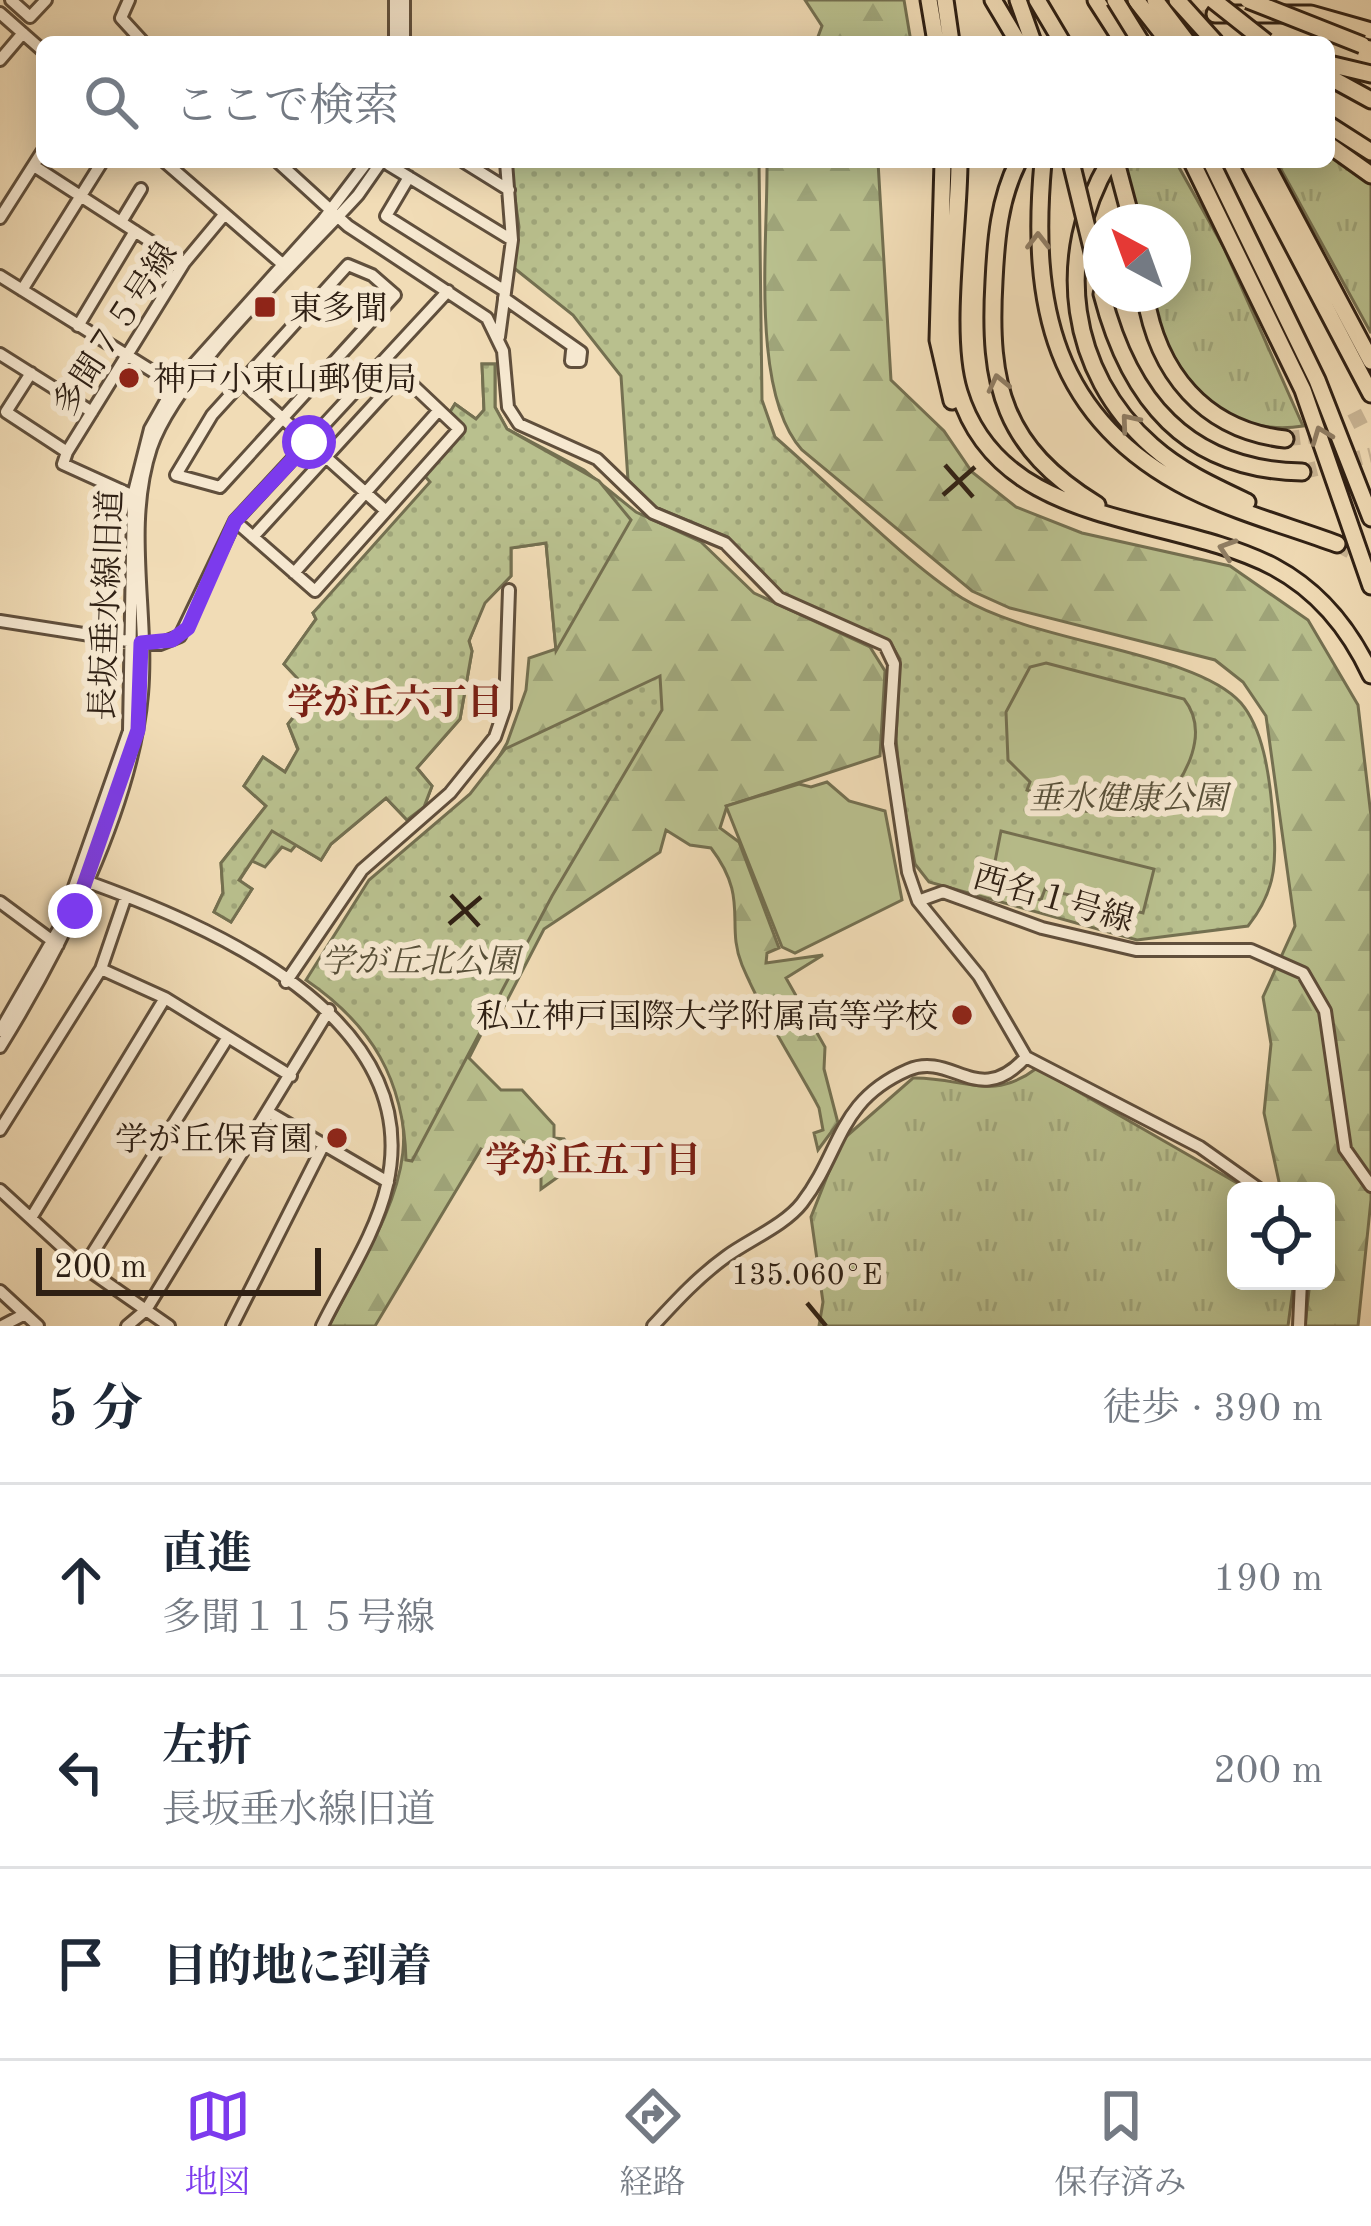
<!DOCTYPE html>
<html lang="ja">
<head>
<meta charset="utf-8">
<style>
	body { margin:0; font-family:"Old Standard TT","Noto Serif JP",serif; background:#f2f2f3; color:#1f2937 }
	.controls { position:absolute; right:36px; bottom:36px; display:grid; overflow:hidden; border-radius:18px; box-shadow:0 6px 30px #0003 }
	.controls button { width:108px; height:108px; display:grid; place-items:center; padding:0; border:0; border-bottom:3px solid #e0e1e3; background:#fff; color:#1f2937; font:60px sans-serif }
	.compass { position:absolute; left:1083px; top:204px; width:108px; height:108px; border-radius:50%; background:#fff; box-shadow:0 6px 30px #0003; rotate:319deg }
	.scale { position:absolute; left:36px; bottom:30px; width:285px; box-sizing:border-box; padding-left:12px; border:6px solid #2f2014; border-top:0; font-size:33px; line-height:42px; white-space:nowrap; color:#2f2014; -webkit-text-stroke:9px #f6e8d0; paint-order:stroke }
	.stop { position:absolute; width:36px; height:36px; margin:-27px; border:9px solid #7c3aed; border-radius:50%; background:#fff }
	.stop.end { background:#7c3aed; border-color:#fff; box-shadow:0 3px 12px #0008 }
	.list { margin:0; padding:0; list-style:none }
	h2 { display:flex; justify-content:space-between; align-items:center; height:156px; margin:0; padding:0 48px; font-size:51px }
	h2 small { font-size:39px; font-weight:400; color:#747a83 }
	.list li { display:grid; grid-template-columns:78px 1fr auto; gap:36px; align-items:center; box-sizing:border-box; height:192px; padding:0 48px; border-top:3px solid #e0e1e3 }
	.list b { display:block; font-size:45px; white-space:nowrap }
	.list p { margin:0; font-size:39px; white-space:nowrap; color:#747a83 }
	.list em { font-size:39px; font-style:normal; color:#747a83 }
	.icon { flex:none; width:66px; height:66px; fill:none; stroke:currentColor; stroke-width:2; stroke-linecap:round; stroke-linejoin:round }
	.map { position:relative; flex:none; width:1371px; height:1326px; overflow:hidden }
	.search { position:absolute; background:#fff; box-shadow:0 6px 30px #0003; left:36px; right:36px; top:36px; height:132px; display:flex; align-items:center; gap:30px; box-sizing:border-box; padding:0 42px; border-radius:18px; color:#747a83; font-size:45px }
	.sheet { height:732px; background:#fff }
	nav { display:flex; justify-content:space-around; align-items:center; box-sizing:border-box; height:168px; border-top:3px solid #e0e1e3; background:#fff; font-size:33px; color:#747a83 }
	nav a { display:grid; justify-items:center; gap:6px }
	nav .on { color:#7c3aed }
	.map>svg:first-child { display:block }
	.grass { fill:url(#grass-tufts); stroke:#747051; stroke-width:3 }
	.forest { fill:url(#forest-firs); stroke:#747051; stroke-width:3 }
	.park { fill:url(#park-dots); stroke:#747051; stroke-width:3 }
	.pitch { fill:#b9c08e; stroke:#747051; stroke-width:3 }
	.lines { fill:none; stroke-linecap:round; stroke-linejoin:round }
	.highway-tunnel { stroke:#cab696; stroke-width:15; stroke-dasharray:15 8; stroke-linecap:butt }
	.minor-casing { stroke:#604f3c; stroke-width:16 }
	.highway-casing { stroke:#2f2014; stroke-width:21 }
	.minor { stroke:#f6e8d0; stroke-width:10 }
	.highway { stroke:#f1dcb6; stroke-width:15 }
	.highway-bridge-casing { stroke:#2f2014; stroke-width:21; stroke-linecap:butt }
	.highway-bridge { stroke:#f1dcb6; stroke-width:15 }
	.oneway { stroke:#907e65 }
	.route { stroke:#7c3aed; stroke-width:15 }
	.ticks { fill:none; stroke:#2f2014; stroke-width:4.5 }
	.poi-dot { fill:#8f2418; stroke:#f6e8d0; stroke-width:4.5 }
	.labels { text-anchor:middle; stroke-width:12; stroke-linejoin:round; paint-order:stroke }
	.poi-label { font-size:33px; fill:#2f2014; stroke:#f6e8d0; text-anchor:start }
	.street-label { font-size:33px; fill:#2f2014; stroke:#f6e8d0 }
	.park-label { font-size:33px; font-style:italic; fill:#585039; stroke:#f6e8d0 }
	.neighbourhood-label { font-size:36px; font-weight:bold; fill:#7a1f14; stroke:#f6e8d0 }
	.ticks-label { font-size:30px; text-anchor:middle; fill:#2f2014; stroke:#f6e8d0; stroke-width:12; stroke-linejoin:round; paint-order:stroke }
</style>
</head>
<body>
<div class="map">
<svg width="1371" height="1326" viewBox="0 0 1371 1326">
	<defs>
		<pattern id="grass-tufts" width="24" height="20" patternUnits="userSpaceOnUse" patternTransform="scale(3)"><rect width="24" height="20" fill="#b9c08e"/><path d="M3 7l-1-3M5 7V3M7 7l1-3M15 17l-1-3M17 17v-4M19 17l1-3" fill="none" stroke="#9fa57a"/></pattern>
		<pattern id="forest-firs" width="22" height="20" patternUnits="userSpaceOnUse" patternTransform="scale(3)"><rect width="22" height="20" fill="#b9c08e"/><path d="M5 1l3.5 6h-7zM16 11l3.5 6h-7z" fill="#9fa57a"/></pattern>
		<pattern id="park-dots" width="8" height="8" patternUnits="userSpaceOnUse" patternTransform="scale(3)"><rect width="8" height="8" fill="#b9c08e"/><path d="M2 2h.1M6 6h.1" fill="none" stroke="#9fa57a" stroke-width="1.8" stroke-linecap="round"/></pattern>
	</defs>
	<rect width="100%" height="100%" fill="#f1dcb6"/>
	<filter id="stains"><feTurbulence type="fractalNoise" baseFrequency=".00167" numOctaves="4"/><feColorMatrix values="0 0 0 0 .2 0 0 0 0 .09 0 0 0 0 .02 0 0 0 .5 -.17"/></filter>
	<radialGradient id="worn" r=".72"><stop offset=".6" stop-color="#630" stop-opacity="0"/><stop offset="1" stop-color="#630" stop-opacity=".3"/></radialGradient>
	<path class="grass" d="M 1329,151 L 1371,184 L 1371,333 L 1277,162 L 1329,162 Z
		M 1123,162 L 1176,162 L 1224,248 L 1303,426 C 1221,440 1165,369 1152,294 L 1173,294 L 1173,222 L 1140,222 Z
		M 1037,1068 L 1251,1191 L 1236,1191 L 1236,1281 L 1294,1281 L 1288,1326 L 819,1326 L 823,1302 L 811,1217 L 841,1141 L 913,1078 C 964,1077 991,1103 1037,1068 Z"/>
	<path class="forest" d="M 805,0 L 904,0 L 911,42 L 816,42 L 822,26 Z
		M 767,162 L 878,162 L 891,380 L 944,431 L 972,472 L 1016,507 L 1082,533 L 1230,566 L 1308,620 L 1358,705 L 1371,816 L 1371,1200 L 1358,1326 L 1305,1326 L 1310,1281 L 1326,1281 L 1326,1191 L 1281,1191 L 1264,1113 L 1271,1044 L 1263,997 L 1295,926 L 1266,716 L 1243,682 L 1215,660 L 1010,608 L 972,591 L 802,450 C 750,393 768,240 767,162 Z
		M 482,364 L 495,364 L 495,407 L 507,429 L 584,470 L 636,512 L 701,542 L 754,593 L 870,647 L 885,671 L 880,756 L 727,806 L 720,828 L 739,842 L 779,948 L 767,953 L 766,963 L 823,955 L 786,978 L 825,1047 L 824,1069 L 838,1123 L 818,1150 L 814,1133 L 823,1130 L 819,1108 C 794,1061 763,1015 742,965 C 725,924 750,899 711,848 L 690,845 L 666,830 L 660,852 L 544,929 L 499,1016 L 492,1013 L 469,1058 L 501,1090 L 522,1090 L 554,1125 L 554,1138 L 564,1139 L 579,1162 L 541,1189 L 541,1151 L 520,1140 L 496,1156 L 481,1149 L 375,1326 L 329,1326 C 390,1206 450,1135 351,1013 L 507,743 L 526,690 L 529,658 L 556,649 L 546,543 L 511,548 L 511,576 L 484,603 L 469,641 L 472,651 L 460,719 L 417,768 L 432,786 L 424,807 L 407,820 L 386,798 L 331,844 L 321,860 L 296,845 L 291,851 L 282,847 L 265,867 L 252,861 L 239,881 L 252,889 L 231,922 L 214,912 L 223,893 L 221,863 L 266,806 L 244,786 L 263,757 L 285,772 L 298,750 L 288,724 L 312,693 L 284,664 L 316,619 L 313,613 L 451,506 L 470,433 L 450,412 L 455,404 L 476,419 L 484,410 Z"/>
	<path class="park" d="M 510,162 L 759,162 L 762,400 L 775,437 C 831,485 903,560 962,598 C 1037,644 1195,651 1241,703 C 1263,729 1269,774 1272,806 C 1276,855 1280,886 1248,926 L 1137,940 L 929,882 L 915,864 L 901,790 L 896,739 L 900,659 L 890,642 L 786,597 L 727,537 L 643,502 L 628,480 L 621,376 L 573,315 L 514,268 L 519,227 Z
		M 482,364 L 495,364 L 495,407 L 507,429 L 599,481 L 631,520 L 556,651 L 546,543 L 511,548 L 511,576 L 485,603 L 469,641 L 472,651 L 460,719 L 417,768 L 432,786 L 424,807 L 407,820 L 386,798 L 331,844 L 321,860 L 272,831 L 239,880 L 252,889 L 231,922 L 214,912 L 223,893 L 221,863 L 266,806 L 244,786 L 263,757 L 285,772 L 298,749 L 288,724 L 312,694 L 284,664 L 316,619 L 313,613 L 430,482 L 424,475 L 465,428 L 450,412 L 455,404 L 476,419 L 484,410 Z
		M 660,676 L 662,710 L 552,896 L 412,1161 L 406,1160 C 404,1080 372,1025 306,980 L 369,880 L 470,794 L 505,749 Z"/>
	<path class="pitch" d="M 1046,663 L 1184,699 C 1210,732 1187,777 1161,803 L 1138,807 L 1134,816 L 1083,811 L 1027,790 L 1030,782 L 1008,760 L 1006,712 L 1030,667 Z
		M 827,782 L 849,801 L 885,811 L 902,900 L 795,953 L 782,947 L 726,806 L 799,784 L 811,787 Z
		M 1001,831 L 1154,869 L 1143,913 L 1045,889 L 1041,900 L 990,887 Z"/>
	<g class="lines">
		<path class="highway-tunnel" d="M 1134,42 L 1215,14
			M 1285,439 L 1328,434 L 1371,412
			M 1302,472 L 1371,455
			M 1337,544 L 1371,563"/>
		<g class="minor-casing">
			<path id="minor" d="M 11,0 L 30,17 L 46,0
				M 129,0 L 121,18 L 143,42
				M 395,0 L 395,42
				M 404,0 L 404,42
				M 0,13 L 42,50
				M 0,60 L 23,33
				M 165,162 L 287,268
				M 278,162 L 348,226 L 487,318 L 503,351 L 508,407 L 519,424 L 597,459 L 653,513 L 725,543 L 779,598 L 885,645 L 894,664 L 889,744 L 908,872 L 918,901 L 979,976 L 1026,1057 L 1200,1147 L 1262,1191
				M 464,162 L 509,190
				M 389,165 L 512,240
				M 34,166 L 184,263
				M 409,177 L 386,216 L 505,291
				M 0,218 L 42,152
				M 121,222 L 141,189
				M 348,265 L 372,275 L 395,295 L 220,487 L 176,475 L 212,415 Z
				M 0,276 L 181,389
				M 22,290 L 102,162
				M 504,298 L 581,352 L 580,361 L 571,361 L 572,351
				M 78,326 L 135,231
				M 499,337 L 512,240 L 506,162
				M 0,354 L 92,412
				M 31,373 L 6,412 L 67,452
				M 242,382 L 386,511
				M 138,498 L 63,464 L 67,452 L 184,263 L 224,215
				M 235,521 L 315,591 L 459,429 L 386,360
				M 253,537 L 401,375
				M 294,573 L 439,410
				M 0,621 L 141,643 L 160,644 L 180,636 L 235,521 L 448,291
				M 80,879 C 207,924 426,1015 387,1185 C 376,1234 344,1281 322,1326
				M 918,901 L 943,892 L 1042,928 L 1136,950 L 1251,950 L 1303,973 L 1325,1011 L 1345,1149 L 1371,1186
				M 0,902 L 58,945
				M 101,969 L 165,998 L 291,1076
				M 286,982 L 362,870 L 450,793 L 495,737 L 505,708 L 509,590
				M 0,1031 L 60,927 L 129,731 L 133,496 L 150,429 L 175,385 L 323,220 L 367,162
				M 0,1047 C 59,952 133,806 142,694 C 149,613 125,527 151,448 C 176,373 301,258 358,195 L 381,162
				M 268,1112 L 388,1182
				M 0,1130 L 101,969 L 126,896
				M 0,1190 L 84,1267 L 169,1326
				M 31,1218 L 165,998
				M 84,1267 L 228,1037
				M 0,1291 L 38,1326
				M 2,1326 L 25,1314
				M 127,1326 L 146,1310 L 329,1010
				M 232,1326 L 323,1146
				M 653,1326 C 676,1301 699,1276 727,1256 C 749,1240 785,1225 802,1203 C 842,1151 837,1101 908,1070 C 953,1051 978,1110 1026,1057
				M 1299,1326 L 1301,1281"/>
		</g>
		<g class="highway-casing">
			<path id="highway" d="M 929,0 L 936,42
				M 945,0 L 951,42
				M 993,0 L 1018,42
				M 1018,0 L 1033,42
				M 1037,0 L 1062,42
				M 1096,0 L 1123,42
				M 1136,0 L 1169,42
				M 1155,0 L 1187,42
				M 1177,0 L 1215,42
				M 1215,14 L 1311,14 L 1371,31
				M 1329,64 L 1371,74
				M 1329,77 L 1371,100
				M 1329,125 L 1371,152
				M 1329,145 L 1371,175
				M 943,162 L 938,340 L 952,401
				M 959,162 C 959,226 941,334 959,392 C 1001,530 1169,512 1274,567 C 1319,591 1350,630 1371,675
				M 1018,162 C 999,200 996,240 994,281 C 988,386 1003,447 1097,505
				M 1043,162 C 1030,303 1052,419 1190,489 C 1236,512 1288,526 1337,544
				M 1109,162 C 1054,256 1068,372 1152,446 C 1180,471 1213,486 1247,502
				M 1116,162 L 1132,222
				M 1192,162 L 1303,390 L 1371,586
				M 1211,162 L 1317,380 L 1371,518
				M 1249,162 L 1371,394
				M 1265,162 L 1371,361
				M 1102,294 C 1129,399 1186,470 1302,472
				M 1145,294 C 1157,372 1204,430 1285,439"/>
		</g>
		<use href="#minor" class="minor"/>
		<use href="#highway" class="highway"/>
		<g class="highway-bridge-casing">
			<path id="highway-bridge" d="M 1115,0 L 1141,42
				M 1213,0 L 1266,42
				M 1248,0 L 1362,45
				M 1071,162 L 1099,277"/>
		</g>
		<use href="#highway-bridge" class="highway-bridge"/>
	</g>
	<defs><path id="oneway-chevron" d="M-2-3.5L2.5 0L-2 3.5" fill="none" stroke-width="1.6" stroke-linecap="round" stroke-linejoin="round" transform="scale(3)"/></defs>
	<g class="oneway">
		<use href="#oneway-chevron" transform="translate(1038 241) rotate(-90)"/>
		<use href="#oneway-chevron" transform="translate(998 383) rotate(-103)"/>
		<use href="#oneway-chevron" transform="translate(1129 422) rotate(-130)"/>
		<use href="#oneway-chevron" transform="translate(1321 435) rotate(-111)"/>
		<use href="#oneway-chevron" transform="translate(1227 549) rotate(-162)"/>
	</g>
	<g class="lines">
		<path class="route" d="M 75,911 L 138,730 L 141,643 L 172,640 L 188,628 L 235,521 L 309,442"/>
	</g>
	<path class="ticks" d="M 945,465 L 973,497M 943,495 L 975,467M 451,895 L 479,926M 449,924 L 481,897M 807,1303 L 826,1326"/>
	<g class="poi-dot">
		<rect x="253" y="295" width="24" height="24" rx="6"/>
		<circle cx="129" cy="378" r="12"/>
		<circle cx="962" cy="1015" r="12"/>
		<circle cx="337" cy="1138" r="12"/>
	</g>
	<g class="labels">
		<g class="poi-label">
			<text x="289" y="319">東多聞</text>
			<text x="153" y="390">神戸小束山郵便局</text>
			<text x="938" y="1027" text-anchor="end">私立神戸国際大学附属高等学校</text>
			<text x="313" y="1150" text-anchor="end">学が丘保育園</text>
		</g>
		<g class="street-label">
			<text transform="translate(114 328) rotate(-57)" y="12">多聞７５号線</text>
			<text transform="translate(105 605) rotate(-88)" y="12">長坂垂水線旧道</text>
			<text transform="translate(1054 897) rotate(16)" y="12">西名１号線</text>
		</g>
		<g class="park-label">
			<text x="1128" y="809">垂水健康公園</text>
			<text x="420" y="972">学が丘北公園</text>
		</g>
		<g class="neighbourhood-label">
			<text x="395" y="714">学が丘六丁目</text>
			<text x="593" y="1172">学が丘五丁目</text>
		</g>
	</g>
	<g class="ticks-label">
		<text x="807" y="1284">135.060°E</text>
	</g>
	<rect width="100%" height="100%" filter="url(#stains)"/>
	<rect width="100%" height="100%" fill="url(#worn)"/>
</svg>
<div class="controls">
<button><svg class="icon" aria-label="locate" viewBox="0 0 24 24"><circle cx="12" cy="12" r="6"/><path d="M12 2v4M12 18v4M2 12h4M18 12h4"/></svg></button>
</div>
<svg class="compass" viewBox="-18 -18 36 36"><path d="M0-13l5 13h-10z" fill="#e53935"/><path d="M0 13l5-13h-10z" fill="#747a83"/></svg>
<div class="scale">200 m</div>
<div class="stop" style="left:309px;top:442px"></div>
<div class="stop end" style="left:75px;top:911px"></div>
<div class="search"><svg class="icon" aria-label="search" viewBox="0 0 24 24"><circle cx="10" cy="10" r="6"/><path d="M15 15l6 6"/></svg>ここで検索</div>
</div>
<section class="sheet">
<h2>5 分<small>徒歩 · 390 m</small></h2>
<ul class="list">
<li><svg class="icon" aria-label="ahead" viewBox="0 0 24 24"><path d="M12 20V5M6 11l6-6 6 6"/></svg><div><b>直進</b><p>多聞１１５号線</p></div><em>190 m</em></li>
<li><svg class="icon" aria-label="left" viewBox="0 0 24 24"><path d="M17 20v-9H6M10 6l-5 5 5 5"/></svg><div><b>左折</b><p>長坂垂水線旧道</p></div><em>200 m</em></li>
<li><svg class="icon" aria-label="arrive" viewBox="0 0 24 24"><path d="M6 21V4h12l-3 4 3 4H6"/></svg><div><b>目的地に到着</b></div></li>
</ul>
</section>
<nav>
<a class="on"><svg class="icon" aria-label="map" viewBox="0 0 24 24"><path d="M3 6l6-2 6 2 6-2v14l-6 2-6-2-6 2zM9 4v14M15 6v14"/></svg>地図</a>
<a><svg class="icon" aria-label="directions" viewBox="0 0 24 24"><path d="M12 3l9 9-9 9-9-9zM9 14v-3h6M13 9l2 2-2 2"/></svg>経路</a>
<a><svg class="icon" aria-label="saved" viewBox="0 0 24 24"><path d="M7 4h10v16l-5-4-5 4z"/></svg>保存済み</a>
</nav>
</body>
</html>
